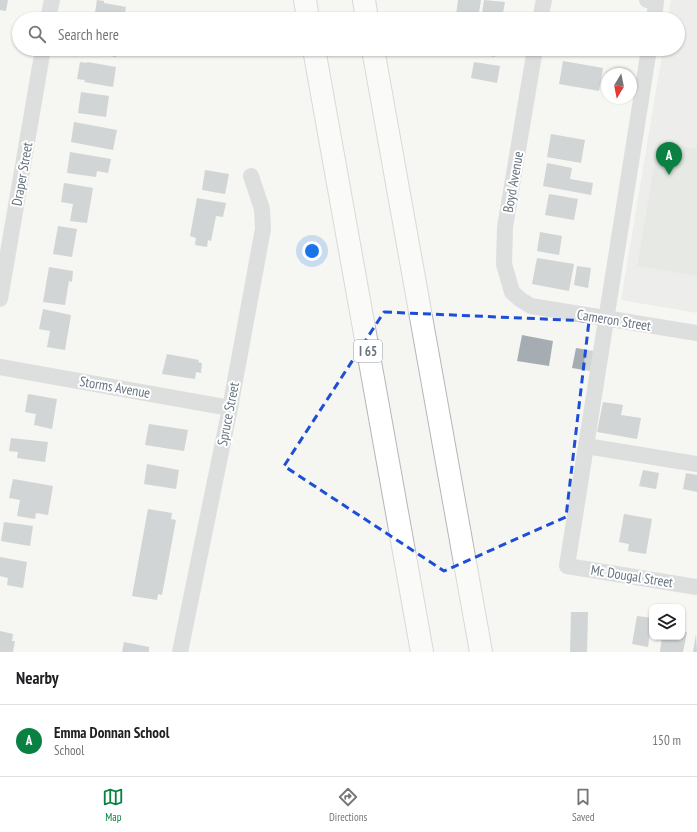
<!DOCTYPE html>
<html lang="en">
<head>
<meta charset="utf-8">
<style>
	body { margin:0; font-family:"PT Sans Narrow",sans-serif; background:#f6f6f6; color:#202124 }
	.controls { position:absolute; right:12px; bottom:12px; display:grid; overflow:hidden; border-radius:8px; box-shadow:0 1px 3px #0004 }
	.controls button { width:36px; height:36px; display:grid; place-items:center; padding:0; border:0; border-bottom:1px solid #e0e0e0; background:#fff; color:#202124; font:20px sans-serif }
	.compass { position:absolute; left:601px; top:68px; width:36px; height:36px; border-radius:50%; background:#fff; box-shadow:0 1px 3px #0004; rotate:190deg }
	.you { position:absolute; left:312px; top:251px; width:14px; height:14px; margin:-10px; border:3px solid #fff; border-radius:50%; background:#1a73e8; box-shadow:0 0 0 6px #1a73e833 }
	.badge { display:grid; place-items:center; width:26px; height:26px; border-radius:50%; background:#0b8043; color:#fff; font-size:13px; font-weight:700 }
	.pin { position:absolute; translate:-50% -33px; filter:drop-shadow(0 1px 2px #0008) }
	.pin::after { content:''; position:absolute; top:21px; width:14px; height:12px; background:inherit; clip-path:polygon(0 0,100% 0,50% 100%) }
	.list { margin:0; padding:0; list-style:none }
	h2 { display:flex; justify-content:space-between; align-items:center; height:52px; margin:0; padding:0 16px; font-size:17px }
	h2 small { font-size:13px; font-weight:400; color:#757577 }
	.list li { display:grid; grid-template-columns:26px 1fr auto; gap:12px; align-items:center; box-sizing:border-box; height:72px; padding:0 16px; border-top:1px solid #e0e0e0 }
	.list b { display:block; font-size:15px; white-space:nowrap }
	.list p { margin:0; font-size:13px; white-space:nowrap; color:#757577 }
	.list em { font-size:13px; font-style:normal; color:#757577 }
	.icon { flex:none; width:22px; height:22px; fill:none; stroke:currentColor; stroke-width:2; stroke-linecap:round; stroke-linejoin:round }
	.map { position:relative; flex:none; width:697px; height:652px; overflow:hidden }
	.search { position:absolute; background:#fff; box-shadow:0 1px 3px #0004; left:12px; right:12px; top:12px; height:44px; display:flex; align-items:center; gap:10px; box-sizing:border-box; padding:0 14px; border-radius:22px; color:#757577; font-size:15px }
	.sheet { height:124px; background:#fff }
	nav { display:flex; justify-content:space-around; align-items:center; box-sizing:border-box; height:56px; border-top:1px solid #e0e0e0; background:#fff; font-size:11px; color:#757577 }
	nav a { display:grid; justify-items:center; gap:2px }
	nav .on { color:#0b8043 }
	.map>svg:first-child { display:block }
	.built { fill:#e3e4e2 }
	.green { fill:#d6dcd3 }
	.building { fill:#a6adb2 }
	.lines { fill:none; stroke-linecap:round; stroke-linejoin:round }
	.highway-casing { stroke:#b4b7ba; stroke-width:24 }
	.minor { stroke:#bfc2c6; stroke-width:16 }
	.highway { stroke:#fff; stroke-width:22 }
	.marked { fill:none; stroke:#1d4ed8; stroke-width:3; stroke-dasharray:8 5; stroke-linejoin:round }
	.labels { text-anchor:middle; stroke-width:4; stroke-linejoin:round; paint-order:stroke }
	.shield { fill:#fff; stroke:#959ea6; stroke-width:1 }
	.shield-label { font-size:13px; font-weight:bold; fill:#677480 }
	.street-label { font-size:14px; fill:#677480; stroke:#fff }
</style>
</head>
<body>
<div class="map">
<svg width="697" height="652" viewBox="0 0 697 652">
	<rect width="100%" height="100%" fill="#f5f5f2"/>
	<path class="built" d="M 671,0 L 697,0 L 697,313 L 621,300 L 663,49 L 678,49 L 678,19 L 667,19 Z"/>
	<path class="green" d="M 658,142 L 697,149 L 697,276 L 637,266 Z"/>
	<path class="building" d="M 0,0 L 8,0 L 6,11 L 0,10 Z
		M 97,0 L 104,1 L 104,3 L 126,7 L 124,19 L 94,19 Z
		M 458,0 L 481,0 L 478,19 L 456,15 Z
		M 484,0 L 505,2 L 502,19 L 481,19 Z
		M 89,49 L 118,49 L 116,57 L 88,52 Z
		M 471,49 L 496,49 L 495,57 L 471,52 Z
		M 563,61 L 603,68 L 599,91 L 559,84 Z
		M 80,62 L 87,63 L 87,62 L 116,67 L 113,87 L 84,82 L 85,80 L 77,79 Z
		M 474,62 L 500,66 L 497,83 L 471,78 Z
		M 81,92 L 109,96 L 106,117 L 78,113 Z
		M 74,122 L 117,130 L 113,150 L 71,142 Z
		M 551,134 L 585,140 L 581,163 L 547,157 Z
		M 70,152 L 111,159 L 108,173 L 97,171 L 96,177 L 67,173 Z
		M 547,163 L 572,168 L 570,179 L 593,183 L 591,195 L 543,186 Z
		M 205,170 L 229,174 L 225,194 L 202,190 Z
		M 64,183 L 93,188 L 87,223 L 70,221 L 73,204 L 61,202 Z
		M 549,194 L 578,199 L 574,220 L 545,215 Z
		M 197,198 L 226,203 L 223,217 L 216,216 L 211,241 L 208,240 L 207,247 L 195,245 L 196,238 L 190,236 Z
		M 58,226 L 77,229 L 72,257 L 53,254 Z
		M 540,232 L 562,236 L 559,255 L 537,251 Z
		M 537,258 L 574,264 L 569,291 L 532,284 Z
		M 577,266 L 591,268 L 588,288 L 574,285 Z
		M 49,267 L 73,271 L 72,282 L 69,281 L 65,305 L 43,302 Z
		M 43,309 L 71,315 L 65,350 L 47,347 L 50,331 L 39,329 Z
		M 522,335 L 553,341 L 549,366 L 517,361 Z
		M 576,348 L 594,351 L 590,371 L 572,368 Z
		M 167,354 L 199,360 L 198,362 L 202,363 L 201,373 L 196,372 L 195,379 L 162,374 Z
		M 28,394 L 57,399 L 52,429 L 34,425 L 36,414 L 25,412 Z
		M 603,402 L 623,405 L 621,415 L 641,418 L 637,439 L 597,432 Z
		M 149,424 L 188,430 L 184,451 L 145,445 Z
		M 11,438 L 48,442 L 45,462 L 17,458 L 18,452 L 9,451 Z
		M 147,464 L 179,470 L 176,489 L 144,484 Z
		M 643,470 L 659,473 L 656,489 L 639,486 Z
		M 686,473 L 697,475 L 697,492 L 683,489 Z
		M 13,479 L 53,486 L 48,515 L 36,513 L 35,519 L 17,516 L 20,500 L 9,498 Z
		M 148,509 L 172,513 L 171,519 L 176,520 L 162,595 L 158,594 L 157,600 L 132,596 Z
		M 624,514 L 652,519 L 646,554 L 628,551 L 629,544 L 619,542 Z
		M 4,522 L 33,526 L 30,546 L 1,541 Z
		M 0,557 L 27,562 L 23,588 L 7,585 L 8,578 L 0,576 Z
		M 571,612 L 588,612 L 587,652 L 570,652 Z
		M 637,616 L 652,618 L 648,647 L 632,644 Z
		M 0,631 L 13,634 L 12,641 L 15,641 L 13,652 L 0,652 Z
		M 682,631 L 687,632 L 683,652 L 660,652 L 662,637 L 682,637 Z
		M 696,634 L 697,652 L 693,652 Z
		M 124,642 L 149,647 L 149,652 L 122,652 Z"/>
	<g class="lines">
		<g class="highway-casing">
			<path id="highway" d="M 305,0 L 308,19
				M 364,0 L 367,19
				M 314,49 L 422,652
				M 373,49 L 481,652"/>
		</g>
		<path class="minor" d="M 647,0 L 656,2 L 654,19
			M 48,19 L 52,0
			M 540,19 L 544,0
			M 535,49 L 505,227 L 504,264 L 512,292 L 521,300 L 531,306 L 697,333
			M 649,49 L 567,566 L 697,587
			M 0,299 L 43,49
			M 0,367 L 230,408
			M 586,446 L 697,464
			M 180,652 L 230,408 L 263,229 L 262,209 L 251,176"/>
		<use href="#highway" class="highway"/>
	</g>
	<path d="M0 0H697V652H0ZM 384,312 L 589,321 L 566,517 L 444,571 L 284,466 Z" fill="#f5f5f2" fill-opacity=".55" fill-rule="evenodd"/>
	<path class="marked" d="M 384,312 L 589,321 L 566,517 L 444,571 L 284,466 Z"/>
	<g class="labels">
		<rect class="shield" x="354" y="340" width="28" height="22" rx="3"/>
		<g class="shield-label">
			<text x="368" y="356">I 65</text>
		</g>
		<g class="street-label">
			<text transform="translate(22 174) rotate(-80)" y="5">Draper Street</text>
			<text transform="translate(513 182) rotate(-80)" y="5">Boyd Avenue</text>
			<text transform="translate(614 320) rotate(9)" y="5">Cameron Street</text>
			<text transform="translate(115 387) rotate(10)" y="5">Storms Avenue</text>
			<text transform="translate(228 414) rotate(-79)" y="5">Spruce Street</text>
			<text transform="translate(632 576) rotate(9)" y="5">Mc Dougal Street</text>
		</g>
	</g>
</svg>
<div class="controls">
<button><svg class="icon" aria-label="layers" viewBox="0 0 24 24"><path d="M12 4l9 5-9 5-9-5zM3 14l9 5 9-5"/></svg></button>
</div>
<svg class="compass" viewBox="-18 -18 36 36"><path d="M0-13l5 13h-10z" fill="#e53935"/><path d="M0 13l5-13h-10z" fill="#757577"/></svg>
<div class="you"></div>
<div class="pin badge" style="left:669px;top:175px">A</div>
<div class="search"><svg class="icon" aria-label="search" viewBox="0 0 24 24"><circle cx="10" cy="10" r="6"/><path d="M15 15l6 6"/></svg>Search here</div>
</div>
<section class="sheet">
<h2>Nearby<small></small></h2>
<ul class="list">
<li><span class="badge">A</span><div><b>Emma Donnan School</b><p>School</p></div><em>150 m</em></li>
</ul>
</section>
<nav>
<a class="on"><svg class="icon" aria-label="map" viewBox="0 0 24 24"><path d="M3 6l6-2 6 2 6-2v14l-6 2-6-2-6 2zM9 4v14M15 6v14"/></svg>Map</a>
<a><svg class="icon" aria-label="directions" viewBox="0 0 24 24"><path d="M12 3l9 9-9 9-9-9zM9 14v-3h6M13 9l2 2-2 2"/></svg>Directions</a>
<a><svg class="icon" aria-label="saved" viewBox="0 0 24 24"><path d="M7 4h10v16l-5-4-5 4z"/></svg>Saved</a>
</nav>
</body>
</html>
